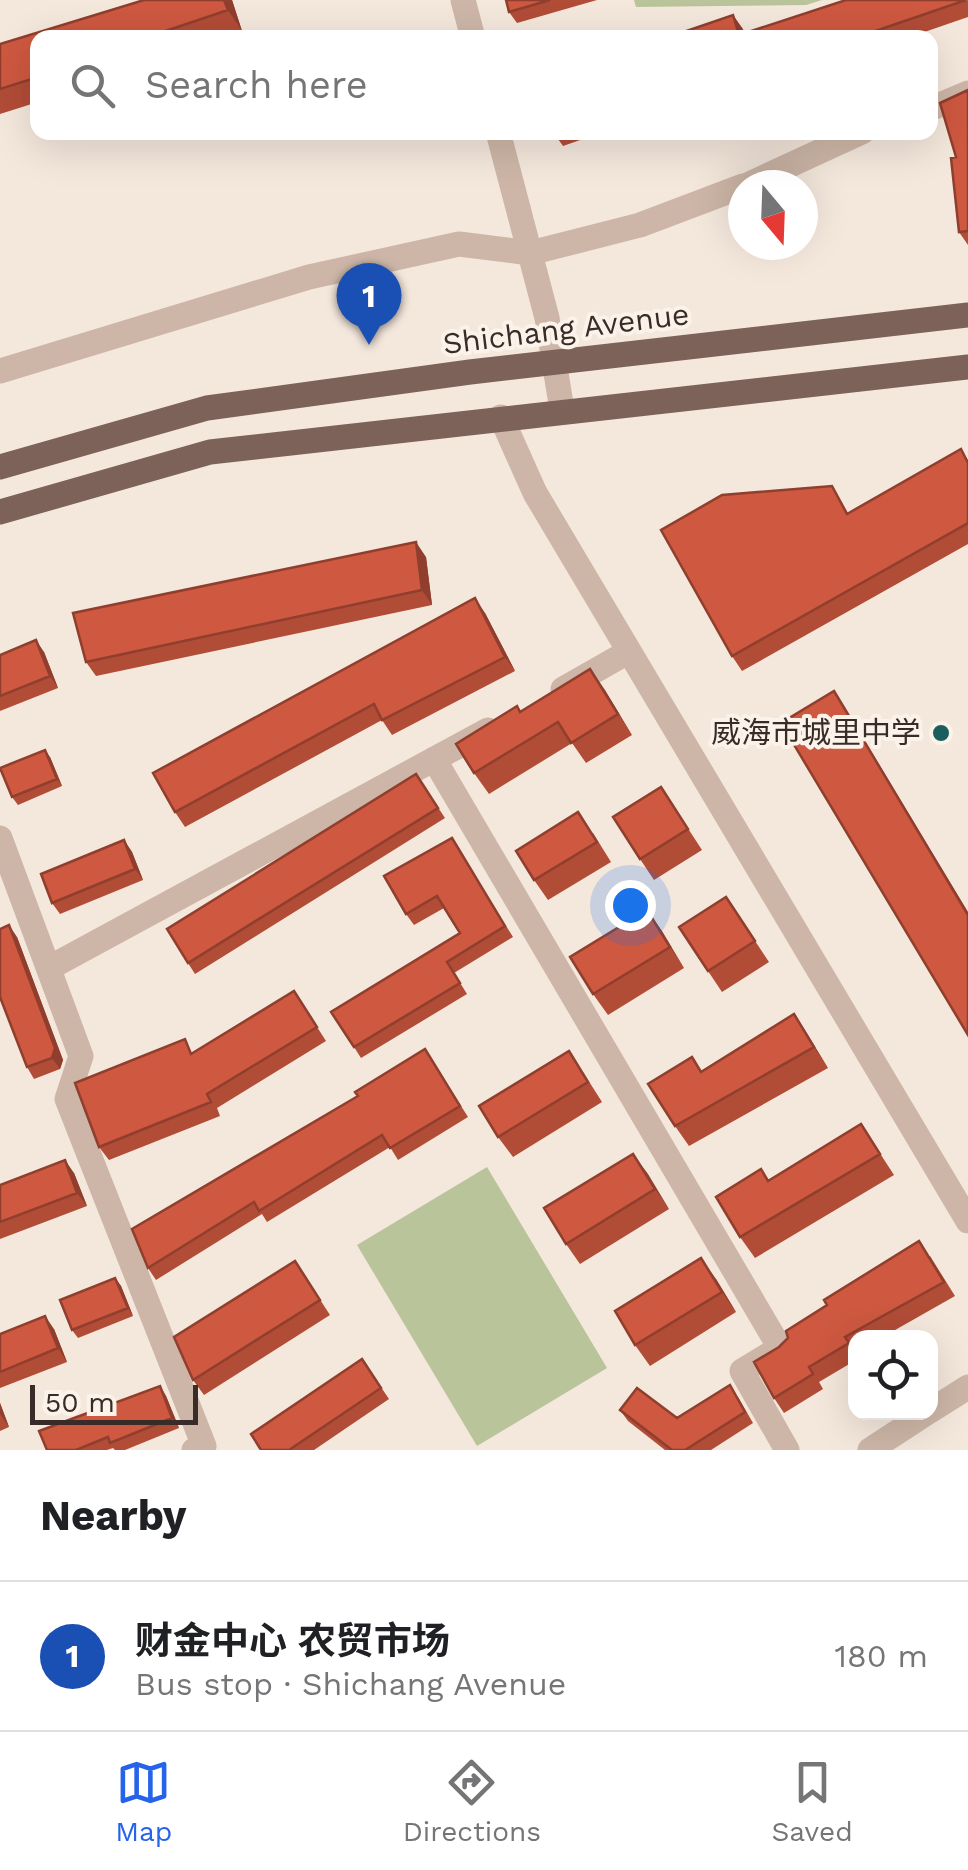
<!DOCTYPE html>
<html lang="en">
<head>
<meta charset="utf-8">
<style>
	body { margin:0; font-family:"Work Sans","Noto Sans SC",sans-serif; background:#f2f2f2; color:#202124 }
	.controls { position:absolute; right:30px; bottom:30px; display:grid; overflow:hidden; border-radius:20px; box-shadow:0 10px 40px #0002 }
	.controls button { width:90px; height:90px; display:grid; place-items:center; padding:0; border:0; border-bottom:2px solid #e0e0e0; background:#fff; color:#202124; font:50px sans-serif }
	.compass { position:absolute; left:728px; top:170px; width:90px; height:90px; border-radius:50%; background:#fff; box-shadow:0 10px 40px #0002; rotate:161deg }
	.scale { position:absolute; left:30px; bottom:25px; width:168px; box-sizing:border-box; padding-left:10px; border:5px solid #392c28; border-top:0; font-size:28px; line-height:35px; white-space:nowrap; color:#392c28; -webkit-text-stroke:8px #fbf2e9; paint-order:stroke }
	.you { position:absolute; left:630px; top:905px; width:35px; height:35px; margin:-25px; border:8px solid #fff; border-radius:50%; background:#1a73e8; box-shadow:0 0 0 15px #1a73e833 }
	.badge { display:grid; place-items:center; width:65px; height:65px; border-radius:50%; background:#2563eb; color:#fff; font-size:32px; font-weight:700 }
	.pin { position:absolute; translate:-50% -82px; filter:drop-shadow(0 2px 5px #0008) }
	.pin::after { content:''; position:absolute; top:52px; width:35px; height:30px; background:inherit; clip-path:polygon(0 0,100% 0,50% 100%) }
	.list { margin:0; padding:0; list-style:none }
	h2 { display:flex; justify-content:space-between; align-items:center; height:130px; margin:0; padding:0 40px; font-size:42px }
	h2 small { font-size:32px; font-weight:400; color:#757577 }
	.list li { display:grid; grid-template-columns:65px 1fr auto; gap:30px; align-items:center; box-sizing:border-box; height:150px; padding:0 40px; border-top:2px solid #e0e0e0 }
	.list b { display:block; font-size:38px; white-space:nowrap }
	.list p { margin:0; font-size:32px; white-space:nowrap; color:#757577 }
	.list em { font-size:32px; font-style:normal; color:#757577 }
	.icon { flex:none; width:55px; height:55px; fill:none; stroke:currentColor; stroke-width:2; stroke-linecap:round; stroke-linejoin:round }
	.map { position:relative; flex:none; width:968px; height:1450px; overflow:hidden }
	.search { position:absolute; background:#fff; box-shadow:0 10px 40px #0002; left:30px; right:30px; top:30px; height:110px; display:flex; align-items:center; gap:25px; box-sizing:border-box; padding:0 35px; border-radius:20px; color:#757577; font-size:38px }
	.sheet { height:280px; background:#fff }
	nav { display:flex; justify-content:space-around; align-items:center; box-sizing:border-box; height:140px; border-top:2px solid #e0e0e0; background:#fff; font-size:28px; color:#757577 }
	nav a { display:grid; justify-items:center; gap:5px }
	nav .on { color:#2563eb }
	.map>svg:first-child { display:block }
	.green { fill:#bac49b }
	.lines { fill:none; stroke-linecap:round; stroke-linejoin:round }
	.minor { stroke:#cdb6a7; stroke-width:25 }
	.major { stroke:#7c6258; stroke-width:25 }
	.wall { fill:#b14c37 }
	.shaded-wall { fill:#903e2d }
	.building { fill:#ce5840; stroke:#903e2d; stroke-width:2.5 }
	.poi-dot { fill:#1a5e5d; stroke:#fbf2e9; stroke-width:4 }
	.labels { text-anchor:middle; stroke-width:8; stroke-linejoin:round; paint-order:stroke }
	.street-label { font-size:30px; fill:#392c28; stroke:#fbf2e9 }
	.poi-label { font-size:30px; fill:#392c28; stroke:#fbf2e9; text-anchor:end }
</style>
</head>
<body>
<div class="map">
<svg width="968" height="1450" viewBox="0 0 968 1450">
	<rect width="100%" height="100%" fill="#f4e7dc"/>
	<path class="green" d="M 634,0 L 822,0 L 806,5 L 636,7 Z
		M 487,1167 L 607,1368 L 477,1446 L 357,1245 Z"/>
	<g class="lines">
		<path class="minor" d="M 463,0 L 473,38
			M 930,109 L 968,93
			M 498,132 L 547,318 L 562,410
			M 747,185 L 862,132
			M 0,371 L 309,277 L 459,244 L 530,253 L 640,225 L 743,186
			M 501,417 L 535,493 L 968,1221
			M 563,689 L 628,652
			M 434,759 L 780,1348 L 742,1371 L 787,1450
			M 0,838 L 81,1056 L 67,1099 L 204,1446 L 194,1450
			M 49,968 L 488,730
			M 930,1411 L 968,1387
			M 870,1450 L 928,1412"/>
		<path class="major" d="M 0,467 L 207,408 L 470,372 L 968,315
			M 0,512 L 210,452 L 968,367"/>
	</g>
	<path class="wall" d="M 232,0 L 242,31 L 222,38 L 38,38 L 38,102 L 0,114 L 0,44 Z
		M 506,0 L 597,0 L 517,23 L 509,12 Z
		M 968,0 L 968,17 L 907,38 L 666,38 L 733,15 L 744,33 Z
		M 968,90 L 968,245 L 959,232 L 956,157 Z
		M 553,132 L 603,132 L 563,146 Z
		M 961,449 L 968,460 L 968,544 L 742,671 L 732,656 L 832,486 L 848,513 Z
		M 426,557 L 432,605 L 96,676 L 86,662 Z
		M 485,613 L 515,671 L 392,735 L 382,720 L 185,827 L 175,812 Z
		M 44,652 L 58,688 L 0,711 L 0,655 Z
		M 590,669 L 632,735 L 586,763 L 572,743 L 489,794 L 474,773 L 521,712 Z
		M 50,757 L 62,786 L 18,805 L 12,797 Z
		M 416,774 L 445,818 L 195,974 L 188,963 Z
		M 661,787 L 702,850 L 654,880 L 640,859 Z
		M 593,833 L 611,862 L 548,900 L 534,880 Z
		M 452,838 L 513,937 L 454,973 L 467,994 L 361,1058 L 354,1047 L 460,933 L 444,908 L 414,925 L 406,914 Z
		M 124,840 L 132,852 L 143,880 L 60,914 L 52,903 Z
		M 726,897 L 769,962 L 722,992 L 708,971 Z
		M 647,910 L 684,968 L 608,1015 L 593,994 Z
		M 17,937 L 63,1060 L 60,1069 L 34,1079 L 27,1067 Z
		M 294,991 L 326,1041 L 217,1108 L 220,1116 L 109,1160 L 99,1147 L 195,1052 Z
		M 794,1014 L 828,1068 L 689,1146 L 675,1126 L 701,1071 Z
		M 425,1049 L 468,1117 L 398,1160 L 390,1147 L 267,1222 L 262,1214 L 156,1280 L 148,1268 L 358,1096 Z
		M 583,1072 L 602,1102 L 513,1157 L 498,1137 Z
		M 861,1124 L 894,1175 L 755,1258 L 740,1237 L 761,1169 L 769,1181 Z
		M 633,1154 L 669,1209 L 580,1264 L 566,1244 Z
		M 74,1173 L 87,1206 L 0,1239 L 0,1185 Z
		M 930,1256 L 955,1296 L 881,1338 L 856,1338 L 856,1360 L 819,1382 L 823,1389 L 784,1413 L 774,1398 Z
		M 295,1261 L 330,1315 L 204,1395 L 193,1380 Z
		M 115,1278 L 121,1286 L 133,1316 L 78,1338 L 72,1330 Z
		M 716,1279 L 736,1312 L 650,1366 L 635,1345 Z
		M 54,1329 L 67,1362 L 0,1388 L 0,1334 Z
		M 362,1359 L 389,1399 L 314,1450 L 261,1450 Z
		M 160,1386 L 166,1396 L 179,1428 L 125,1450 L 115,1450 L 113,1448 L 107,1450 L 47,1450 Z
		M 738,1397 L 753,1423 L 711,1450 L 665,1450 L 628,1421 L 620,1410 L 677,1418 Z
		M 0,1403 L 9,1427 L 0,1431 Z"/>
	<path class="shaded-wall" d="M 224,0 L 232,0 L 242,31 L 228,10 Z
		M 733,15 L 743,29 L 745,38 L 741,38 Z
		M 416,542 L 426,557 L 432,605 L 422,590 Z
		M 475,598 L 485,613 L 515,671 L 505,657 Z
		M 36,640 L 44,652 L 58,688 L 50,676 Z
		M 590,669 L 605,690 L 632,735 L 618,714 Z
		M 834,691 L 844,706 L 968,912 L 968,915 Z
		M 45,750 L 50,757 L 62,786 L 57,779 Z
		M 124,840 L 132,852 L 143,880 L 135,869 Z
		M 647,910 L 662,931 L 684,968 L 670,947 Z
		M 9,925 L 17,937 L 63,1060 L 60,1069 L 52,1058 Z
		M 794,1014 L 808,1035 L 828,1068 L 814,1047 Z
		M 633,1154 L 648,1174 L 669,1209 L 655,1189 Z
		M 65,1160 L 74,1173 L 87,1206 L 77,1193 Z
		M 701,1258 L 716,1279 L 736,1312 L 722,1292 Z
		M 115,1278 L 121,1286 L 133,1316 L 128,1308 Z
		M 45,1316 L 54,1329 L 67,1362 L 58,1348 Z
		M 160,1386 L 166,1396 L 179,1428 L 172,1418 Z
		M 0,1403 L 9,1427 L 0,1414 Z"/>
	<path class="building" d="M 144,0 L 224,0 L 228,10 L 145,38 L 38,38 L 38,77 L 0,89 L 0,44 Z
		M 506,0 L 550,0 L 509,12 Z
		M 846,0 L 966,0 L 855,38 L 666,38 L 733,15 L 739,35 Z
		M 968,90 L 968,231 L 959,232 L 951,158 L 956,157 L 940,103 Z
		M 961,449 L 968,463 L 968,523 L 732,656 L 661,530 L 722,495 L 832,486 L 847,514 Z
		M 416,542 L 422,590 L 86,662 L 73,613 Z
		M 475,598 L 505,657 L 382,720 L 374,704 L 175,812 L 153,773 Z
		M 36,640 L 50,676 L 0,696 L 0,655 Z
		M 590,669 L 618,714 L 571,743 L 558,722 L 474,773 L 456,744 L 517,706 L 520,712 Z
		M 834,691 L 968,915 L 968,1035 L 781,723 Z
		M 45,750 L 57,779 L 12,797 L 0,768 Z
		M 416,774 L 438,808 L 188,963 L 167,929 Z
		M 661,787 L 688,829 L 640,859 L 613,817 Z
		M 578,812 L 597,842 L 534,880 L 516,851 Z
		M 452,838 L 505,926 L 447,962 L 460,983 L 354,1047 L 331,1012 L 460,933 L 437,896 L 406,914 L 384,876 Z
		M 124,840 L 135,869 L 52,903 L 41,874 Z
		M 726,897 L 755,941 L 708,971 L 679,927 Z
		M 647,910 L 670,947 L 593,994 L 570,957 Z
		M 9,925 L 55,1048 L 52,1058 L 27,1067 L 0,997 L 0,929 Z
		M 294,991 L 317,1027 L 207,1094 L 211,1102 L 99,1147 L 75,1083 L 185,1039 L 191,1054 Z
		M 794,1014 L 814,1047 L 675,1126 L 648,1084 L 692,1057 L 701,1072 Z
		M 425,1049 L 460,1106 L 390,1148 L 382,1135 L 259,1211 L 254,1202 L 148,1268 L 132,1229 L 358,1096 L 355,1092 Z
		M 569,1051 L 588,1082 L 498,1137 L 479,1106 Z
		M 861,1124 L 880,1154 L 740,1237 L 716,1197 L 761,1169 L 768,1181 Z
		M 633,1154 L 655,1189 L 566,1244 L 544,1208 Z
		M 65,1160 L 77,1193 L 0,1222 L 0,1185 Z
		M 919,1241 L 944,1282 L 845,1337 L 849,1343 L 809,1367 L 813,1374 L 774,1398 L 754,1362 L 779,1347 L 788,1338 L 786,1331 L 827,1305 L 824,1300 Z
		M 701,1258 L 722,1292 L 635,1345 L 615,1311 Z
		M 295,1261 L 320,1300 L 193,1380 L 174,1337 Z
		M 115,1278 L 128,1308 L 72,1330 L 60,1300 Z
		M 45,1316 L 58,1348 L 0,1372 L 0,1334 Z
		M 362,1359 L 381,1388 L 289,1450 L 261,1450 L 251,1434 Z
		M 730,1385 L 745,1412 L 685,1450 L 672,1450 L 620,1410 L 637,1388 L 677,1418 Z
		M 160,1386 L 172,1418 L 110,1443 L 108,1437 L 76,1450 L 47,1450 L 39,1431 Z"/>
	<circle class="poi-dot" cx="941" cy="733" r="10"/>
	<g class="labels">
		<g class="street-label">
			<text transform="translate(566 329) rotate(-7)" y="10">Shichang Avenue</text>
		</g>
		<g class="poi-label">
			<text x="921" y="743">威海市城里中学</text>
		</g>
	</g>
</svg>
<div class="controls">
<button><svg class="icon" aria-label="locate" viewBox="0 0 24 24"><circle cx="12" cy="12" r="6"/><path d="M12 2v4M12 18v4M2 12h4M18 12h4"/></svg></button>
</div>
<svg class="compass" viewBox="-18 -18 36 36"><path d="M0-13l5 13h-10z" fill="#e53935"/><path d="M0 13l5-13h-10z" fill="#757577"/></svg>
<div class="scale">50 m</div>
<div class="you"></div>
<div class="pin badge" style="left:369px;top:345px;background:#1a4fb4">1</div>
<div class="search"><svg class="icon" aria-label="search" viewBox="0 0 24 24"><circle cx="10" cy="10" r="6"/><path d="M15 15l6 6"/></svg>Search here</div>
</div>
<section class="sheet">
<h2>Nearby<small></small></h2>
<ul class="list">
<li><span class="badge" style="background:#1a4fb4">1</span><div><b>财金中心 农贸市场</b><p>Bus stop · Shichang Avenue</p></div><em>180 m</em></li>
</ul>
</section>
<nav>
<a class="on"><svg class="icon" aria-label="map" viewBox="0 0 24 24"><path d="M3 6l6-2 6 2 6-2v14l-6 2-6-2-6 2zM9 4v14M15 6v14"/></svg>Map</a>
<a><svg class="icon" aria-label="directions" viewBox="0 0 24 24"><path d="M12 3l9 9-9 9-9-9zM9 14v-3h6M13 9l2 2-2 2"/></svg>Directions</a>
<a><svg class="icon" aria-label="saved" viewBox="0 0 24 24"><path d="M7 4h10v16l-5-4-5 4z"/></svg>Saved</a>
</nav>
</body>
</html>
